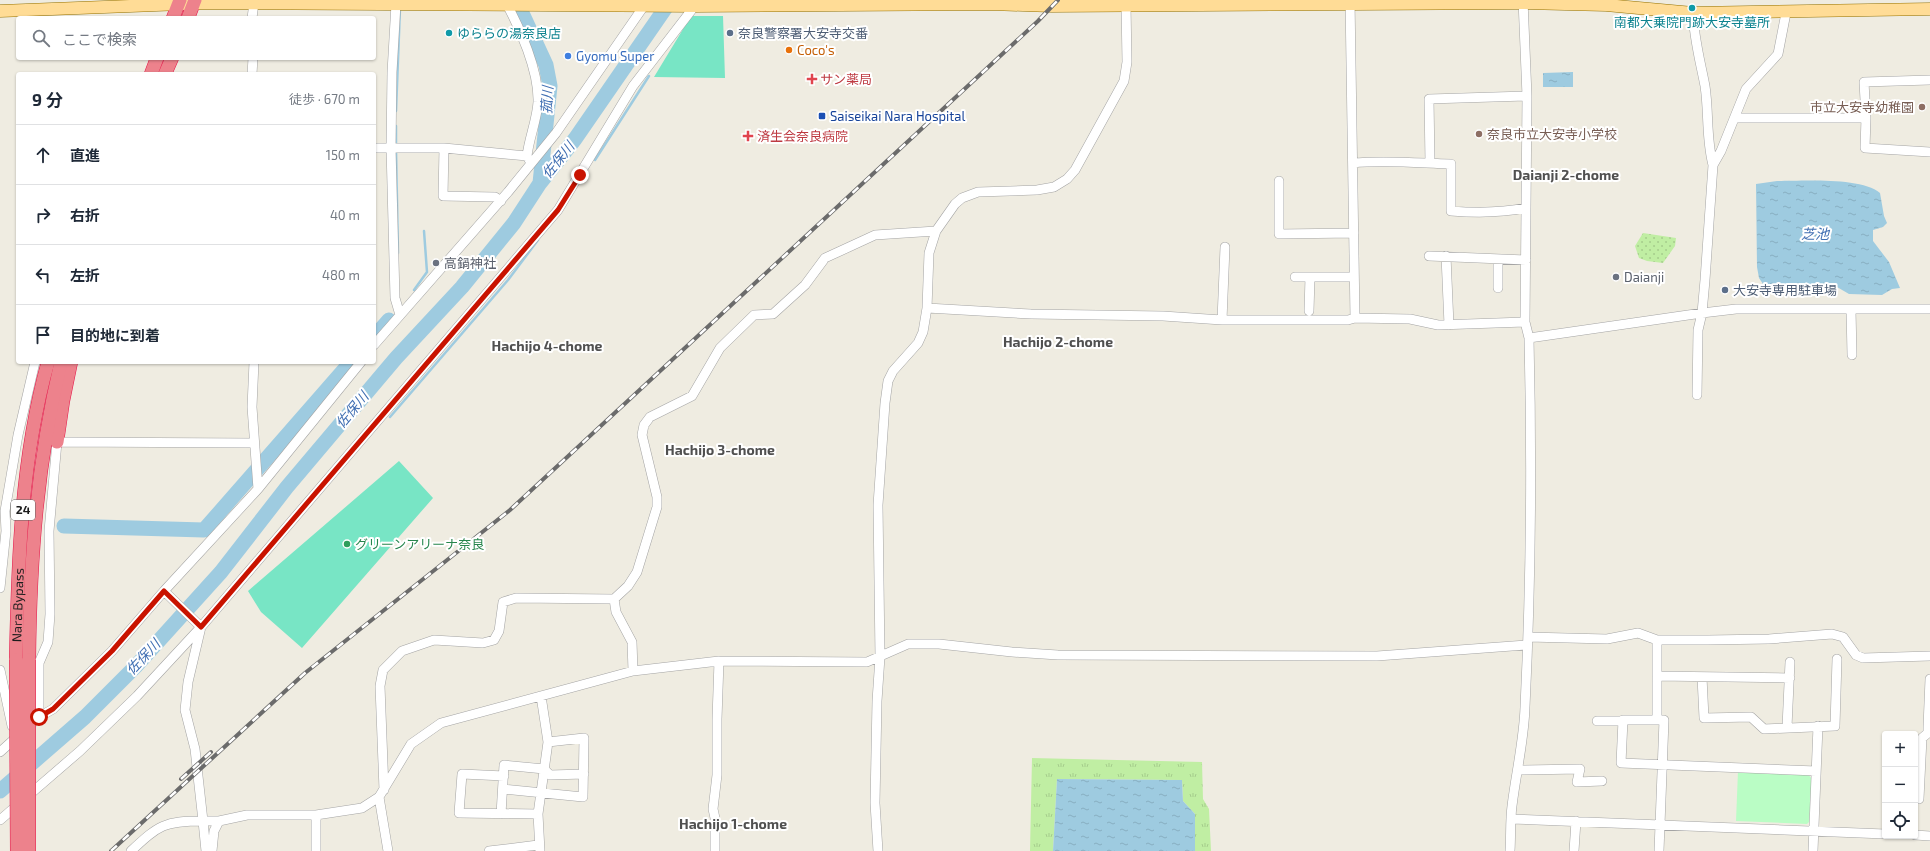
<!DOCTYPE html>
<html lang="ja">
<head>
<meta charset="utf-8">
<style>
	body { margin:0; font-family:"Exo 2","Noto Sans JP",sans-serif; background:#f2f2f3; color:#1f2937 }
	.controls { position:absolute; right:12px; bottom:12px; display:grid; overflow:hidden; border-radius:4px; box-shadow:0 1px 3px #0004 }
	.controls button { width:36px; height:36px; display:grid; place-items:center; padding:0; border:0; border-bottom:1px solid #e0e1e3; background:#fff; color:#1f2937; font:20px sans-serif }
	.stop { position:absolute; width:12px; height:12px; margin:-9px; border:3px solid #c91300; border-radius:50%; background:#fff }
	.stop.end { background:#c91300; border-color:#fff; box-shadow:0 1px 4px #0008 }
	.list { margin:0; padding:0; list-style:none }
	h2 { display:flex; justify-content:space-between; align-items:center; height:52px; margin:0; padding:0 16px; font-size:17px }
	h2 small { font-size:13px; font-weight:400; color:#747a83 }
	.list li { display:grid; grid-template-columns:26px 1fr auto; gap:12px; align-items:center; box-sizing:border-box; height:60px; padding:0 16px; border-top:1px solid #e0e1e3 }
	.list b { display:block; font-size:15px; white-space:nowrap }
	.list em { font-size:13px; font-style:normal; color:#747a83 }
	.icon { flex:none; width:22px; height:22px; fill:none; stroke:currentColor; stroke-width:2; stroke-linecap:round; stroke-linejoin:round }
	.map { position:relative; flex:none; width:1930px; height:851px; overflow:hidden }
	.search { position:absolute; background:#fff; box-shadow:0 1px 3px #0004; left:16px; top:16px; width:360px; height:44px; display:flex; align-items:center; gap:10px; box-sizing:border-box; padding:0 14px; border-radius:4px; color:#747a83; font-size:15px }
	.panel { position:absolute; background:#fff; box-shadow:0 1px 3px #0004; left:16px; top:72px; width:360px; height:292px; border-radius:4px }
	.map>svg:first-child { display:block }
	.grass { fill:url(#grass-tufts) }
	.park { fill:#bafdc5 }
	.garden { fill:url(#garden-dots) }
	.pitch { fill:#78e5c5 }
	.water { fill:url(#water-ripples) }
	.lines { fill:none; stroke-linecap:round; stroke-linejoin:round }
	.stream { stroke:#9ecbe0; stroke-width:2.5 }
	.river { stroke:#9ecbe0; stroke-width:15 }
	.minor-casing { stroke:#a4a4a4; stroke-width:10 }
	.major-casing { stroke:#957200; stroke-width:13 }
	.highway-casing { stroke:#e5164a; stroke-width:14 }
	.minor { stroke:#fff; stroke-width:9 }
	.major { stroke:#ffdc96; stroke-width:12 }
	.highway { stroke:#ed828c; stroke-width:13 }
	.rail-casing { stroke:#6b6b6b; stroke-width:4 }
	.rail { stroke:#fff; stroke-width:2.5; stroke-dasharray:8; stroke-linecap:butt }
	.highway-bridge-casing { stroke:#e5164a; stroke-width:14; stroke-linecap:butt }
	.highway-bridge { stroke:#ed828c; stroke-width:13 }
	.route { stroke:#c91300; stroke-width:5 }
	.culture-dot { fill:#0f9aa8; stroke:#fff; stroke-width:1.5 }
	.service-dot { fill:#5c6f8a; stroke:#fff; stroke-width:1.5 }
	.food-dot { fill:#e8710a; stroke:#fff; stroke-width:1.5 }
	.shop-dot { fill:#3f7fe0; stroke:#fff; stroke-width:1.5 }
	.health-dot { fill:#e0444e; stroke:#fff; stroke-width:1.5 }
	.education-dot { fill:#8d6e63; stroke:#fff; stroke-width:1.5 }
	.transit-dot { fill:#1a4fb4; stroke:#fff; stroke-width:1.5 }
	.worship-dot { fill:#6b7280; stroke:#fff; stroke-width:1.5 }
	.leisure-dot { fill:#2e9e5b; stroke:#fff; stroke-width:1.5 }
	.labels { text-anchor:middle; stroke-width:4; stroke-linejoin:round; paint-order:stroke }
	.shield { fill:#fff; stroke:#616161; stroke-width:1 }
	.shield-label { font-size:12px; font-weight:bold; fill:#1d1d1d }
	.culture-label { font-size:13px; fill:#0d838f; stroke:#fff }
	.service-label { font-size:13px; fill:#4e5e75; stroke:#fff; text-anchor:start }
	.food-label { font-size:13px; fill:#c56008; stroke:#fff; text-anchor:start }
	.shop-label { font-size:13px; fill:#366cbe; stroke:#fff; text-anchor:start }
	.health-label { font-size:13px; fill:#be3a42; stroke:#fff; text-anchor:start }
	.education-label { font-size:13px; fill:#785e54; stroke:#fff; text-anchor:end }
	.transit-label { font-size:13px; fill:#164399; stroke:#fff; text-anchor:start }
	.worship-label { font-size:13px; fill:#5b616d; stroke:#fff; text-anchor:start }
	.leisure-label { font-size:13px; fill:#27864d; stroke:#fff; text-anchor:start }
	.street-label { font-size:13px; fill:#1d1d1d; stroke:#fff }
	.water-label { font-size:14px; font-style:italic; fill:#4270b3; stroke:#fff }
	.neighbourhood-label { font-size:14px; font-weight:bold; fill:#505050; stroke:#fff }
</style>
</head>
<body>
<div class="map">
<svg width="1930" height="851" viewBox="0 0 1930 851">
	<defs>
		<pattern id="grass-tufts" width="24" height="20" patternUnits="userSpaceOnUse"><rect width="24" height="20" fill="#c0eea3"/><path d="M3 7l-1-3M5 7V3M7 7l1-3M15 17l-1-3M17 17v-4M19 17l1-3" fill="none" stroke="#a5cc8c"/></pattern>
		<pattern id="garden-dots" width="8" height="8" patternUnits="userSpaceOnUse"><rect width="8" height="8" fill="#c0eea3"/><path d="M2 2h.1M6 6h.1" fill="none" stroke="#a5cc8c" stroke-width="1.8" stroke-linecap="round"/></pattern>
		<pattern id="water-ripples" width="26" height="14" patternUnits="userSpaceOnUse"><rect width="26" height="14" fill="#9ecbe0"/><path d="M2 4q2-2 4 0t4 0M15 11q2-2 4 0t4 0" fill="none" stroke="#88aec0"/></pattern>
	</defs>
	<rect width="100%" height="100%" fill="#efece1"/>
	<path class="grass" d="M 1032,758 L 1202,762 L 1203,799 L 1209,809 L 1211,851 L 1195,851 L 1195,814 L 1183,801 L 1182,780 L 1057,779 L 1053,851 L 1030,851 Z"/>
	<path class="park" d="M 1738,771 L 1808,774 L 1812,779 L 1809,822 L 1807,824 L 1736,821 Z"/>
	<path class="garden" d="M 1643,233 L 1676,238 L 1675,246 L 1663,263 L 1647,261 L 1639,258 L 1635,246 Z"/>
	<path class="pitch" d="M 691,16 L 723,16 L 725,78 L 654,77 Z
		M 399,461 L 433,498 L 302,648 L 261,612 L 248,591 Z"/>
	<path class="water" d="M 1573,72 L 1573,87 L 1543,87 L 1543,73 Z
		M 1777,181 C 1802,181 1861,177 1880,193 L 1884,216 L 1887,223 L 1883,227 L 1873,230 L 1873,241 L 1889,262 L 1900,288 L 1892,289 L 1882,295 L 1849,294 L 1837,287 L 1763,284 L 1759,278 L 1757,267 L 1756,184 Z
		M 1057,779 L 1182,780 L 1183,801 L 1195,814 L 1195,851 L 1053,851 Z"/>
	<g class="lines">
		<path class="stream" d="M 396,111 L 400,8
			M 396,126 L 396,145
			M 396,150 L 398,253
			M 595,160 L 649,76
			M 414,290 L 427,272 L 424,231
			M 390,417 L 508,280 L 538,240"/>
		<path class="river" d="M 516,0 L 546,65 L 550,86 L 540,183
			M 374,337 L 389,320
			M 64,526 L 204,530 L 351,362
			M 0,791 L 85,717 L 136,666 L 221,572 L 287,487 L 396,358 L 462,287 L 514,223 L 540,183 L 575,139 L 671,0"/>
		<g class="minor-casing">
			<path id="minor" d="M 1350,0 L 1355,318
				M 1523,0 L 1527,96 L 1525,322
				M 505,1 C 520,28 539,71 538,102 C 537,120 529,138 527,156 L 531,163
				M 396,4 L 392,72 L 391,148 L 395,298 L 400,315
				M 1693,13 C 1694,39 1700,60 1705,86 C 1709,112 1706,139 1713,165
				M 252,18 L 254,3
				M 252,74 L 253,58
				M 1735,118 L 1866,118 L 1865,148 L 1930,152
				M 1866,118 L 1864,82 L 1930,80
				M 374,148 L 444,148 L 527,156
				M 444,148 L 443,196 L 495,197 L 501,201
				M 1353,163 C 1385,160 1418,163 1451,164 L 1451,211 C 1476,213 1501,213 1526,208
				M 1430,163 L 1429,99 L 1527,96
				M 1279,181 L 1279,234 L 1354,233
				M 1429,256 L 1526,260
				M 1446,256 L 1449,325
				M 1295,277 L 1354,277
				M 1498,288 L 1498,260
				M 927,308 L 1031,314 L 1163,316 L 1222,320 L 1348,320 L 1355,318 L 1410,319 L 1438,325 L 1525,322 L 1529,338 L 1702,313 L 1736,309 L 1930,309
				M 1851,310 L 1852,355
				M 1309,311 L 1310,277
				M 1222,320 L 1225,247
				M 374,345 L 508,192 L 556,133 L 646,3
				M 254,362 L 252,407 L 258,489
				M 1697,395 L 1698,330 L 1702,313 L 1705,280 L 1713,165 L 1721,151 L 1746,89 L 1778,54 L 1786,13
				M 0,588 L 6,531 L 5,511 L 18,435 L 35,362
				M 1528,637 L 1607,639 L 1638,633 L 1657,640 L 1708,640 L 1769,639 L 1832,634 L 1843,637 L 1856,655 L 1863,658 L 1930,656
				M 0,670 L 12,726
				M 633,671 L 632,642 L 616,612 L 614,599 L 628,586 L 637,572 L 657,507 L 657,497 L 642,435 L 644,425 L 650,417 L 692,396 L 720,348 L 754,315 L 773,314 L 805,285 L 825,258 L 875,235 L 936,231
				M 1657,676 L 1790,678
				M 1702,677 L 1704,718 L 1751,717 L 1764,729 L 1835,726 L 1837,659
				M 1930,679 L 1928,727 L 1930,727
				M 39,717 L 39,663 L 48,642 L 50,614 L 49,531 L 57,442 L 254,443
				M 1657,720 L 1657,640
				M 1597,721 L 1623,721
				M 1787,727 L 1790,662
				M 0,752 L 39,717 L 53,709 L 112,651 L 164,591 L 258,489 L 361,362
				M 1519,770 L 1580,769 L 1577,782 L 1602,781
				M 504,776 L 462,774 L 459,813 L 538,814
				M 503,789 L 583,797 L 584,738 L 548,742
				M 384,790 L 380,686 L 383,670 L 402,651 L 434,640 L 483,643 L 494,640 L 499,631 L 503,602 L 516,598 L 614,599
				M 379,797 L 388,851
				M 1919,799 L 1922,738 L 1928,733 L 1928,727
				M 501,814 L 504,765 L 544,769 L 550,775 L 584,774
				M 1511,819 L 1885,834
				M 0,820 L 80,751 L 137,696 L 201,627 L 558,210 L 633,86 L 697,3
				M 1915,835 L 1930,836
				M 131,851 C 159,825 164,821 203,821 L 195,749 L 185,710 L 188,682 L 201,627 L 164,591
				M 206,851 L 203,821 L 219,821 L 247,815 L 316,815 L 362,808 L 379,797 L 411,744 L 441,723 L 633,671 L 719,661 L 867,662 L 908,644 L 939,644 L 1012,652 L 1058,655 L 1377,656 L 1527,645
				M 212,851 L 214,831 L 219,821
				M 316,851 L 316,815
				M 489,851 L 538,845
				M 540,851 L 538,814 L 548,742 L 541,696
				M 715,851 L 715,818 L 713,809 L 717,775 L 717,719 L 719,661
				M 878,851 L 875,803 L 877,701 L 880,657 L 878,505 L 885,403 L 888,381 L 893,371 L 918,343 L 923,332 L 927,308 L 929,253 L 936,231 L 955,204 L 962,198 L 978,192 L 1037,190 L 1054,187 L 1067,179 L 1075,170 L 1124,81 L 1127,62 L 1126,5
				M 1510,851 C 1511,836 1510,821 1512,806 C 1516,773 1524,740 1525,707 C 1531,584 1532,461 1529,338
				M 1574,851 L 1576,821
				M 1659,851 C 1661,807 1662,764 1664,720 L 1623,720 L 1621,763 L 1816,771
				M 1813,851 L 1818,726"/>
		</g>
		<g class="major-casing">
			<path id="major" d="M 0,11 L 208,3 L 695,6 L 991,4 L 1052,6 L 1524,3 L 1606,5 L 1693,13 L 1930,9"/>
		</g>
		<g class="highway-casing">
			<g id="highway">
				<path d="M 173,18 L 180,0"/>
				<path d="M 188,18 L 195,0"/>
				<path d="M 151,74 L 157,58"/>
				<path d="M 165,74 L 172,58"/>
				<path d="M 57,442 L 63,401 L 71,362"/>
				<path id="s1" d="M 16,660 C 18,560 21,459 48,362"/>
				<path d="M 29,660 C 30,558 37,462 61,362"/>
			</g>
		</g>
		<use href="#minor" class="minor"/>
		<use href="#major" class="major"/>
		<use href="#highway" class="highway"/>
		<g class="rail-casing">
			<path id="rail" d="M 181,779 L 211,752
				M 111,851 L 305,673 L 510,510 L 1038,21 L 1058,0"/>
		</g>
		<use href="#rail" class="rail"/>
		<g class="highway-bridge-casing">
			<path id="highway-bridge" d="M 16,660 L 17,851
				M 29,660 L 29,851"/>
		</g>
		<use href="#highway-bridge" class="highway-bridge"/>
	</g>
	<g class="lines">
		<path class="route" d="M 39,717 L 53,709 L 112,651 L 164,591 L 201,627 L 558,210 L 580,175"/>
	</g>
	<g class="culture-dot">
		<circle cx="1692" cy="8" r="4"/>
		<circle cx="449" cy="33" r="4"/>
	</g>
	<g class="service-dot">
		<circle cx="730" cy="33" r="4"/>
		<circle cx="1725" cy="290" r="4"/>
	</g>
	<circle class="food-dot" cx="789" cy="50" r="4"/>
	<circle class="shop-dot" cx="568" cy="56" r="4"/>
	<g class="health-dot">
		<path d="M810 73h4v4h4v4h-4v4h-4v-4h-4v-4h4z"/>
		<path d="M746 130h4v4h4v4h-4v4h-4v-4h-4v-4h4z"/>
	</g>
	<g class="education-dot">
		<circle cx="1922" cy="107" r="4"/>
		<circle cx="1479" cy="134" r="4"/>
	</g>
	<rect class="transit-dot" x="818" y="112" width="8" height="8" rx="2"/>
	<g class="worship-dot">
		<circle cx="436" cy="263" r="4"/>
		<circle cx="1616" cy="277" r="4"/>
	</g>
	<circle class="leisure-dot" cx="347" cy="544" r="4"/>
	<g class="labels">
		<rect class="shield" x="11" y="500" width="24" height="20" rx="3"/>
		<g class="shield-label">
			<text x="23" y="514">24</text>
		</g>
		<g class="culture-label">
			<text x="1692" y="27">南都大乗院門跡大安寺墓所</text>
			<text x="457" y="38" text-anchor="start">ゆららの湯奈良店</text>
		</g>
		<g class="service-label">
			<text x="738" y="38">奈良警察署大安寺交番</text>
			<text x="1733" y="295">大安寺専用駐車場</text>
		</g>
		<g class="food-label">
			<text x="797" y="55">Coco's</text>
		</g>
		<g class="shop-label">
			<text x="576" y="61">Gyomu Super</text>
		</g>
		<g class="health-label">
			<text x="820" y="84">サン薬局</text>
			<text x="757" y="141">済生会奈良病院</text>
		</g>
		<g class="education-label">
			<text x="1914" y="112">市立大安寺幼稚園</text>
			<text x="1487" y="139" text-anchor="start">奈良市立大安寺小学校</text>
		</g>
		<g class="transit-label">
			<text x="830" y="121">Saiseikai Nara Hospital</text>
		</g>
		<g class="worship-label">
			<text x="444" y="268">高鍋神社</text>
			<text x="1624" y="282">Daianji</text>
		</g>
		<g class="leisure-label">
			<text x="355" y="549">グリーンアリーナ奈良</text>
		</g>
		<g class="street-label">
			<text dy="5" stroke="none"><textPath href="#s1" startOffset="55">Nara Bypass</textPath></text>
		</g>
		<g class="water-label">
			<text transform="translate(547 100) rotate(-87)" y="5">菰川</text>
			<text transform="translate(558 160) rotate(-51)" y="5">佐保川</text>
			<text x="1815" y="239">芝池</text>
			<text transform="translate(352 410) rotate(-50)" y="5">佐保川</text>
			<text transform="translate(143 657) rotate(-47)" y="5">佐保川</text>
		</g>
		<g class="neighbourhood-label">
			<text x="1566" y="180">Daianji 2-chome</text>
			<text x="1058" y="347">Hachijo 2-chome</text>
			<text x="547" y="351">Hachijo 4-chome</text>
			<text x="720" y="455">Hachijo 3-chome</text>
			<text x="733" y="829">Hachijo 1-chome</text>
		</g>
	</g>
</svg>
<div class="controls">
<button>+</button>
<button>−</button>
<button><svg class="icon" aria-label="locate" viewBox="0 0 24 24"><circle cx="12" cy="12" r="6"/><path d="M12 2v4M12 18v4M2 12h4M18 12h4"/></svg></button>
</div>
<div class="stop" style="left:39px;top:717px"></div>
<div class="stop end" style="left:580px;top:175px"></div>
<div class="search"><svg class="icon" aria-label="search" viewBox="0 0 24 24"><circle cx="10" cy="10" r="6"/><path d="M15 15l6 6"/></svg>ここで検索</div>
<section class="panel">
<h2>9 分<small>徒歩 · 670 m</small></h2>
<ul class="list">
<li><svg class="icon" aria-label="ahead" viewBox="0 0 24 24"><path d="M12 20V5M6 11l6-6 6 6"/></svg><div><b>直進</b></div><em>150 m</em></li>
<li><svg class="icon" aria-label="right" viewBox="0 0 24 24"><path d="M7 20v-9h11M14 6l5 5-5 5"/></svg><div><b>右折</b></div><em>40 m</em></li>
<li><svg class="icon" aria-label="left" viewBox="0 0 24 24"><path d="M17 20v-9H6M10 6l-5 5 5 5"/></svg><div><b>左折</b></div><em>480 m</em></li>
<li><svg class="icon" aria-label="arrive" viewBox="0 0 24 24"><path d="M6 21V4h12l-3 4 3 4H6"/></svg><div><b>目的地に到着</b></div></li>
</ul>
</section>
</div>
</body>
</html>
